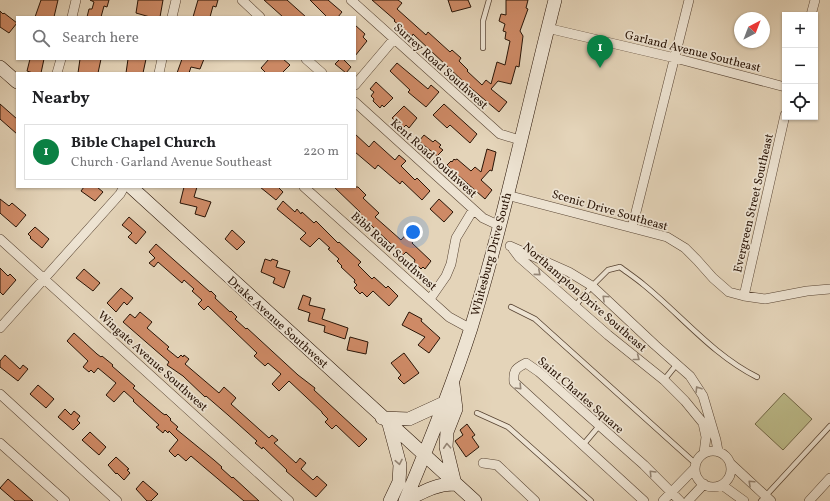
<!DOCTYPE html>
<html lang="en">
<head>
<meta charset="utf-8">
<style>
	body { margin:0; font-family:Vollkorn,serif; background:#f6f6f6; color:#202124 }
	.controls { position:absolute; right:12px; top:12px; display:grid; overflow:hidden; border-radius:0px; box-shadow:0 1px 3px #0004 }
	.controls button { width:36px; height:36px; display:grid; place-items:center; padding:0; border:0; border-bottom:1px solid #e0e0e0; background:#fff; color:#202124; font:20px sans-serif }
	.compass { position:absolute; left:734px; top:12px; width:36px; height:36px; border-radius:50%; background:#fff; box-shadow:0 1px 3px #0004; rotate:42deg }
	.you { position:absolute; left:413px; top:232px; width:14px; height:14px; margin:-10px; border:3px solid #fff; border-radius:50%; background:#1a73e8; box-shadow:0 0 0 6px #1a73e833 }
	.badge { display:grid; place-items:center; width:26px; height:26px; border-radius:50%; background:#0b8043; color:#fff; font-size:13px; font-weight:700 }
	.pin { position:absolute; translate:-50% -33px; filter:drop-shadow(0 1px 2px #0008) }
	.pin::after { content:''; position:absolute; top:21px; width:14px; height:12px; background:inherit; clip-path:polygon(0 0,100% 0,50% 100%) }
	.list { margin:0; padding:0; list-style:none }
	h2 { display:flex; justify-content:space-between; align-items:center; height:52px; margin:0; padding:0 16px; font-size:17px }
	h2 small { font-size:13px; font-weight:400; color:#757577 }
	.list li { display:grid; grid-template-columns:26px 1fr auto; gap:12px; align-items:center; box-sizing:border-box; height:56px; margin:0 8px 8px; padding:0 8px; border:1px solid #e0e0e0; border-radius:0px }
	.list b { display:block; font-size:15px; white-space:nowrap }
	.list p { margin:0; font-size:13px; white-space:nowrap; color:#757577 }
	.list em { font-size:13px; font-style:normal; color:#757577 }
	.icon { flex:none; width:22px; height:22px; fill:none; stroke:currentColor; stroke-width:2; stroke-linecap:round; stroke-linejoin:round }
	.map { position:relative; flex:none; width:830px; height:501px; overflow:hidden }
	.search { position:absolute; background:#fff; box-shadow:0 1px 3px #0004; left:16px; top:16px; width:340px; height:44px; display:flex; align-items:center; gap:10px; box-sizing:border-box; padding:0 14px; border-radius:0px; color:#757577; font-size:15px }
	.panel { position:absolute; background:#fff; box-shadow:0 1px 3px #0004; left:16px; top:72px; width:340px; height:116px; border-radius:0px }
	.map>svg:first-child { display:block }
	.green { fill:#bcbb8a; stroke:#726848 }
	.building { fill:#ce8a66; stroke:#291406 }
	.lines { fill:none; stroke-linecap:round; stroke-linejoin:round }
	.lane-casing { stroke:#584433; stroke-width:6 }
	.street-casing { stroke:#584433; stroke-width:10 }
	.secondary-casing { stroke:#291406; stroke-width:14 }
	.lane { stroke:#ede3d2; stroke-width:4.5 }
	.street { stroke:#ede3d2; stroke-width:9 }
	.secondary { stroke:#ede3d2; stroke-width:13 }
	.oneway { stroke:#958676 }
	.labels { text-anchor:middle; stroke-width:3.5; stroke-linejoin:round; paint-order:stroke }
	.street-label { font-size:12px; fill:#291406; stroke:#ede3d2 }
</style>
</head>
<body>
<div class="map">
<svg width="830" height="501" viewBox="0 0 830 501">
	<rect width="100%" height="100%" fill="#e4d4b9"/>
	<filter id="stains"><feTurbulence type="fractalNoise" baseFrequency=".005" numOctaves="4"/><feColorMatrix values="0 0 0 0 .2 0 0 0 0 .09 0 0 0 0 .02 0 0 0 .5 -.17"/></filter>
	<radialGradient id="worn" r=".72"><stop offset=".6" stop-color="#630" stop-opacity="0"/><stop offset="1" stop-color="#630" stop-opacity=".3"/></radialGradient>
	<path class="green" d="M 784,393 L 812,419 L 783,450 L 755,424 Z"/>
	<path class="building" d="M 41,0 L 58,0 L 54,17 L 35,17 Z
		M 90,0 L 109,0 L 107,7 L 104,6 L 101,17 L 87,17 L 89,9 L 92,9 L 94,2 Z
		M 138,0 L 163,0 L 160,17 L 150,17 L 136,13 Z
		M 198,0 L 218,0 L 216,7 L 213,6 L 210,17 L 193,17 Z
		M 264,0 L 287,0 L 306,17 L 283,17 Z
		M 310,0 L 328,0 L 342,12 L 338,17 L 327,17 Z
		M 372,0 L 398,0 L 402,3 L 397,9 L 426,35 L 428,32 L 450,52 L 452,50 L 461,58 L 459,61 L 468,70 L 467,71 L 482,85 L 486,80 L 491,84 L 497,62 L 505,65 L 510,41 L 505,39 L 506,32 L 503,31 L 505,24 L 499,21 L 501,14 L 506,15 L 506,0 L 528,0 L 526,8 L 528,9 L 520,31 L 523,36 L 519,67 L 516,66 L 511,84 L 498,81 L 491,89 L 507,102 L 499,112 L 466,84 L 413,34 L 412,36 L 394,21 L 395,20 Z
		M 448,0 L 468,0 L 471,7 L 452,12 Z
		M 0,11 L 3,14 L 4,13 L 17,23 L 9,33 L 0,27 Z
		M 355,25 L 365,34 L 363,37 L 367,41 L 355,56 Z
		M 30,59 L 44,59 L 41,73 L 33,73 L 27,71 Z
		M 80,59 L 101,59 L 98,73 L 78,73 Z
		M 128,59 L 146,59 L 143,73 L 126,73 Z
		M 182,59 L 204,59 L 200,69 L 191,67 L 189,73 L 177,73 Z
		M 269,59 L 283,59 L 290,65 L 282,73 L 266,73 L 261,68 Z
		M 340,59 L 343,59 L 351,67 L 346,73 L 335,64 Z
		M 397,63 L 428,89 L 431,85 L 439,92 L 426,107 L 408,92 L 410,90 L 390,71 Z
		M 376,82 L 393,98 L 384,107 L 382,105 L 380,108 L 373,101 L 374,99 L 371,96 L 374,92 L 370,89 Z
		M 0,104 L 17,119 L 17,134 L 0,119 Z
		M 444,104 L 477,134 L 470,143 L 450,125 L 447,128 L 433,115 Z
		M 404,106 L 417,118 L 409,128 L 406,125 L 403,128 L 392,118 Z
		M 355,134 L 369,147 L 374,141 L 395,160 L 399,155 L 406,161 L 401,166 L 415,180 L 417,178 L 430,191 L 422,200 L 402,181 L 400,184 L 378,165 L 375,169 L 355,152 Z
		M 424,135 L 433,142 L 435,140 L 441,145 L 439,147 L 443,150 L 437,156 L 419,141 Z
		M 487,149 L 496,152 L 492,171 L 490,170 L 481,180 L 492,190 L 485,199 L 459,176 L 457,179 L 451,173 L 453,171 L 447,165 L 451,161 L 452,162 L 454,159 L 455,160 L 457,159 L 471,171 L 475,167 L 481,172 Z
		M 84,187 L 97,187 L 103,192 L 95,201 L 81,191 Z
		M 184,187 L 197,187 L 194,197 L 211,202 L 205,217 L 195,214 L 197,207 L 180,203 Z
		M 260,187 L 278,187 L 283,192 L 276,200 Z
		M 334,187 L 358,187 L 366,195 L 363,198 L 379,213 L 375,217 L 401,240 L 410,230 L 417,236 L 412,243 L 431,261 L 425,269 L 423,267 L 421,269 L 414,262 L 415,260 L 406,252 L 403,255 L 359,214 L 360,212 Z
		M 0,199 L 9,206 L 12,203 L 26,215 L 16,227 L 0,213 Z
		M 439,199 L 453,212 L 444,222 L 430,209 Z
		M 283,201 L 295,212 L 297,209 L 301,214 L 302,212 L 314,223 L 316,221 L 338,243 L 339,242 L 361,262 L 358,265 L 372,279 L 374,277 L 386,288 L 388,286 L 398,296 L 389,306 L 373,291 L 367,297 L 362,292 L 360,294 L 354,288 L 357,285 L 354,282 L 355,280 L 341,267 L 342,266 L 337,261 L 339,259 L 328,249 L 330,248 L 319,238 L 310,247 L 300,239 L 306,233 L 277,209 Z
		M 129,217 L 146,232 L 136,244 L 128,237 L 132,233 L 122,225 Z
		M 35,227 L 49,239 L 42,248 L 30,238 L 31,237 L 28,234 Z
		M 232,230 L 245,242 L 237,250 L 225,239 Z
		M 156,244 L 210,292 L 211,291 L 216,296 L 215,298 L 230,312 L 231,311 L 237,317 L 235,319 L 246,329 L 247,328 L 298,375 L 315,388 L 314,390 L 367,439 L 359,447 L 336,425 L 332,429 L 325,422 L 328,419 L 322,413 L 322,412 L 289,381 L 279,391 L 272,384 L 281,374 L 268,363 L 265,366 L 254,356 L 257,353 L 208,306 L 204,310 L 198,304 L 202,300 L 192,291 L 194,289 L 184,280 L 182,283 L 158,262 L 154,267 L 149,263 L 155,258 L 149,252 Z
		M 265,259 L 271,261 L 272,259 L 278,261 L 276,267 L 290,271 L 284,288 L 273,283 L 275,278 L 261,272 Z
		M 0,268 L 8,276 L 10,274 L 16,280 L 3,295 L 0,292 Z
		M 84,269 L 100,283 L 93,291 L 76,278 Z
		M 121,288 L 133,298 L 127,305 L 124,302 L 116,312 L 107,303 Z
		M 303,295 L 311,298 L 309,305 L 325,309 L 322,319 L 348,328 L 345,339 L 324,332 L 325,326 L 308,321 L 310,313 L 298,309 Z
		M 140,312 L 152,322 L 147,328 L 169,347 L 167,349 L 178,358 L 181,355 L 183,357 L 184,355 L 189,359 L 185,364 L 219,393 L 224,387 L 236,398 L 231,404 L 269,438 L 272,435 L 278,440 L 274,443 L 296,463 L 300,458 L 306,463 L 301,469 L 313,480 L 317,476 L 327,485 L 316,497 L 286,471 L 287,470 L 263,447 L 262,449 L 255,443 L 257,441 L 228,415 L 206,396 L 205,397 L 183,376 L 167,365 L 169,362 L 123,322 L 130,314 L 135,318 Z
		M 409,312 L 422,319 L 421,321 L 440,338 L 429,353 L 418,345 L 425,337 L 402,325 Z
		M 74,333 L 97,354 L 101,357 L 102,356 L 113,365 L 112,366 L 135,386 L 133,388 L 162,413 L 165,415 L 166,414 L 171,419 L 170,420 L 178,427 L 176,429 L 214,460 L 222,467 L 221,468 L 232,478 L 233,477 L 259,501 L 244,501 L 191,456 L 186,461 L 178,454 L 175,457 L 169,451 L 178,440 L 169,431 L 168,433 L 165,430 L 163,433 L 156,427 L 159,425 L 133,401 L 134,400 L 124,391 L 114,402 L 106,395 L 116,383 L 98,368 L 94,373 L 91,370 L 89,372 L 83,367 L 88,361 L 67,341 Z
		M 350,337 L 368,342 L 366,354 L 347,350 Z
		M 404,353 L 419,373 L 404,384 L 398,378 L 401,375 L 391,363 Z
		M 5,355 L 20,369 L 23,365 L 28,369 L 18,381 L 0,367 L 0,361 Z
		M 38,385 L 54,399 L 46,408 L 30,394 Z
		M 65,409 L 71,415 L 74,411 L 80,416 L 77,420 L 80,423 L 73,430 L 58,417 Z
		M 467,424 L 475,435 L 472,437 L 479,447 L 466,457 L 455,441 L 463,435 L 460,430 Z
		M 90,432 L 106,447 L 99,455 L 82,440 Z
		M 116,457 L 129,469 L 127,470 L 130,473 L 124,480 L 117,473 L 116,474 L 108,465 Z
		M 8,479 L 33,501 L 15,501 L 0,488 Z
		M 143,481 L 158,494 L 151,501 L 147,501 L 136,489 Z"/>
	<g class="lines">
		<g class="lane-casing">
			<path id="lane" d="M 483,48 L 483,21 L 489,0
				M 575,306 L 592,286 L 608,270 L 620,267 C 628,273 637,279 644,285 C 682,316 713,355 757,377
				M 511,307 L 535,319 L 696,464
				M 664,380 L 677,364
				M 477,413 L 508,427 L 591,501
				M 583,445 L 599,426
				M 761,501 L 830,426"/>
		</g>
		<g class="street-casing">
			<path id="street" d="M 242,0 L 260,17
				M 351,0 L 500,134 L 520,140
				M 811,15 L 815,0
				M 72,17 L 76,0
				M 172,17 L 176,0
				M 547,28 L 675,58 L 785,87
				M 306,59 L 322,73
				M 57,73 L 61,59
				M 159,73 L 162,59
				M 355,85 L 394,39
				M 355,102 L 483,218 L 500,226
				M 304,187 L 449,317 L 471,329
				M 507,195 L 667,237 L 685,248 L 697,260 L 713,278 L 729,292 L 744,296 L 765,299 L 807,291 L 830,289
				M 632,228 L 689,0
				M 0,239 L 289,501
				M 510,246 L 569,272 L 592,286 L 655,345 L 690,376 L 703,396 L 716,440 L 718,451
				M 513,249 L 519,257 L 608,335 L 664,380 L 685,401 L 703,423 L 706,437 L 704,453
				M 744,296 L 785,115
				M 430,299 L 446,276 L 451,264 L 456,238 L 473,210
				M 0,328 L 120,194 L 124,187
				M 0,394 L 117,501
				M 0,443 L 65,501
				M695 469a18 18 0 1 1 36 0a18 18 0 1 1-36 0Z
				M 483,463 L 497,465 L 535,501
				M 731,464 L 771,501
				M 722,485 L 744,501
				M 644,501 L 514,382 C 513,370 516,368 526,363 L 539,372 L 644,465 L 680,501
				M 663,501 L 695,468
				M 688,501 L 704,484
				M 809,501 L 830,478"/>
		</g>
		<g class="secondary-casing">
			<path id="secondary" d="M 0,67 L 17,82
				M 131,187 L 475,501
				M 382,418 L 409,419 L 446,402
				M 389,424 L 400,465 L 399,482 L 390,501
				M 405,501 C 429,444 452,387 471,328 C 504,220 527,110 555,0
				M 405,501 C 423,492 435,484 455,484 L 446,447 L 447,432 L 456,409 L 453,385"/>
		</g>
		<use href="#lane" class="lane"/>
		<use href="#street" class="street"/>
		<use href="#secondary" class="secondary"/>
	</g>
	<defs><path id="oneway-chevron" d="M-2-3.5L2.5 0L-2 3.5" fill="none" stroke-width="1.6" stroke-linecap="round" stroke-linejoin="round"/></defs>
	<g class="oneway">
		<use href="#oneway-chevron" transform="translate(538 273) rotate(41)"/>
		<use href="#oneway-chevron" transform="translate(605 298) rotate(-137)"/>
		<use href="#oneway-chevron" transform="translate(637 358) rotate(38)"/>
		<use href="#oneway-chevron" transform="translate(519 387) rotate(46)"/>
		<use href="#oneway-chevron" transform="translate(698 389) rotate(-122)"/>
		<use href="#oneway-chevron" transform="translate(447 446) rotate(-93)"/>
		<use href="#oneway-chevron" transform="translate(399 462) rotate(79)"/>
		<use href="#oneway-chevron" transform="translate(652 473) rotate(-134)"/>
		<use href="#oneway-chevron" transform="translate(751 483) rotate(-137)"/>
	</g>
	<g class="labels">
		<g class="street-label">
			<text transform="translate(693 51) rotate(14)" y="4">Garland Avenue Southeast</text>
			<text transform="translate(441 66) rotate(42)" y="4">Surrey Road Southwest</text>
			<text transform="translate(434 158) rotate(42)" y="4">Kent Road Southwest</text>
			<text transform="translate(753 203) rotate(-77)" y="4">Evergreen Street Southeast</text>
			<text transform="translate(610 210) rotate(16)" y="4">Scenic Drive Southeast</text>
			<text transform="translate(394 251) rotate(42)" y="4">Bibb Road Southwest</text>
			<text transform="translate(491 254) rotate(-75)" y="4">Whitesburg Drive South</text>
			<text transform="translate(585 297) rotate(41)" y="4">Northampton Drive Southeast</text>
			<text transform="translate(278 322) rotate(42)" y="4">Drake Avenue Southwest</text>
			<text transform="translate(153 361) rotate(42)" y="4">Wingate Avenue Southwest</text>
			<text transform="translate(581 395) rotate(41)" y="4">Saint Charles Square</text>
		</g>
	</g>
	<rect width="100%" height="100%" filter="url(#stains)"/>
	<rect width="100%" height="100%" fill="url(#worn)"/>
</svg>
<div class="controls">
<button>+</button>
<button>−</button>
<button><svg class="icon" aria-label="locate" viewBox="0 0 24 24"><circle cx="12" cy="12" r="6"/><path d="M12 2v4M12 18v4M2 12h4M18 12h4"/></svg></button>
</div>
<svg class="compass" viewBox="-18 -18 36 36"><path d="M0-13l5 13h-10z" fill="#e53935"/><path d="M0 13l5-13h-10z" fill="#757577"/></svg>
<div class="you"></div>
<div class="pin badge" style="left:600px;top:68px">1</div>
<div class="search"><svg class="icon" aria-label="search" viewBox="0 0 24 24"><circle cx="10" cy="10" r="6"/><path d="M15 15l6 6"/></svg>Search here</div>
<section class="panel">
<h2>Nearby<small></small></h2>
<ul class="list">
<li><span class="badge">1</span><div><b>Bible Chapel Church</b><p>Church · Garland Avenue Southeast</p></div><em>220 m</em></li>
</ul>
</section>
</div>
</body>
</html>
